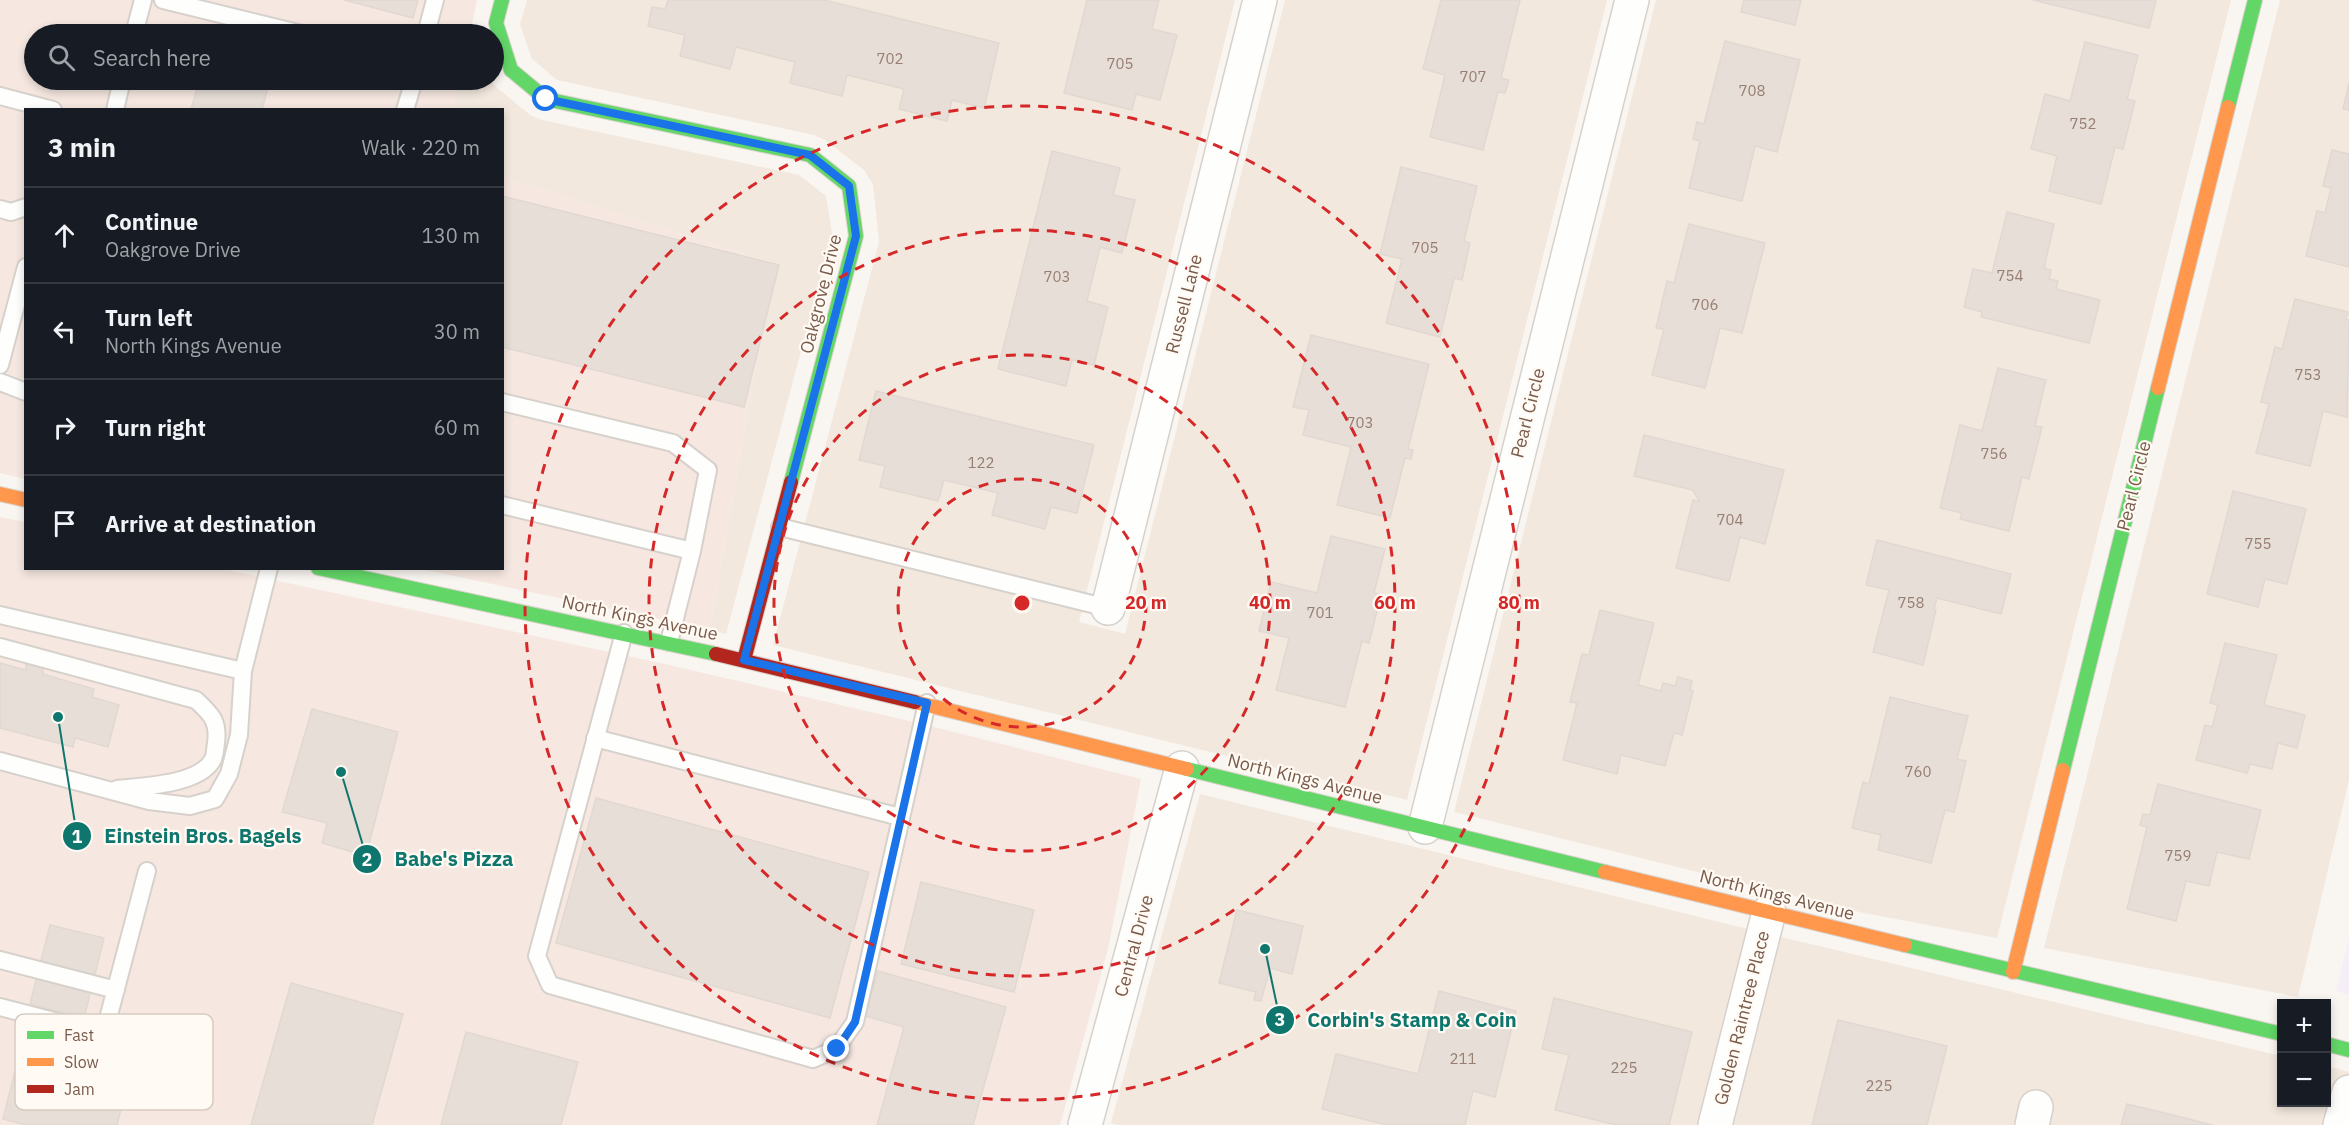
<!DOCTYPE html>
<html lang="en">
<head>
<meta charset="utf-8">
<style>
	body { margin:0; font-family:"IBM Plex Sans",sans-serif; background:#20242c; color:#f1f3f6 }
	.controls { position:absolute; right:18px; bottom:18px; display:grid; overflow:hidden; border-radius:0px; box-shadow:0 3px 9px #0003 }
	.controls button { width:54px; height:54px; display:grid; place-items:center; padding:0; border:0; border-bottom:2px solid #363941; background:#171b24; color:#f1f3f6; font:30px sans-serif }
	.stop { position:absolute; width:18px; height:18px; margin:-14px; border:4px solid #1a73e8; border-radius:50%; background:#fff }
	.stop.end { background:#1a73e8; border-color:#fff; box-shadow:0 2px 6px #0008 }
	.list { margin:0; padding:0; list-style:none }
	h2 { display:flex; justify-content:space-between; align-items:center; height:78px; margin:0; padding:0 24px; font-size:26px }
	h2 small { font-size:20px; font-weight:400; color:#9ea1a6 }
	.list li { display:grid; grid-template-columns:39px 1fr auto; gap:18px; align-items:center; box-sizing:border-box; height:96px; padding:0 24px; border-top:2px solid #363941 }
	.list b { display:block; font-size:22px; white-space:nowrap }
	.list p { margin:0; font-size:20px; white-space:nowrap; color:#9ea1a6 }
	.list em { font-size:20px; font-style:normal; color:#9ea1a6 }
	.icon { flex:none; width:33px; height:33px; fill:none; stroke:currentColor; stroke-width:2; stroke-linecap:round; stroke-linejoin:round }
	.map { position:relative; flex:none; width:2349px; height:1125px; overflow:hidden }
	.search { position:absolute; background:#171b24; box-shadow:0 3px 9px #0003; left:24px; top:24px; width:480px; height:66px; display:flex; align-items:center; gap:15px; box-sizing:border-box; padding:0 21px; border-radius:33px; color:#9ea1a6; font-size:22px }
	.panel { position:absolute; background:#171b24; box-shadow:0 3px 9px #0003; left:24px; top:108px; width:480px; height:462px; border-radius:0px }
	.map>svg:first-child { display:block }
	.residential { fill:#f2e8de }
	.commercial { fill:#f6e8e1 }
	.education { fill:#f6eef6 }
	.building { fill:#e6ded7; stroke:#e2d8d2; stroke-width:1.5 }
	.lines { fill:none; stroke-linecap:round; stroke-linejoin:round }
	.lane-casing { stroke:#d7d1cb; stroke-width:20 }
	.street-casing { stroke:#d7d1cb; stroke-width:36 }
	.fast-casing { stroke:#d9d2cb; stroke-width:16 }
	.slow-casing { stroke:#d9d2cb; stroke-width:16 }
	.jam-casing { stroke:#d9d2cb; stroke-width:16 }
	.lane { stroke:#fefefd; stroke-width:16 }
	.street { stroke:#fefefd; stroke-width:33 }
	.fast { stroke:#63d668; stroke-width:14 }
	.slow { stroke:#ff974d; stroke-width:14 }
	.jam { stroke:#b3261e; stroke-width:14 }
	.route { stroke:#1a73e8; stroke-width:8 }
	.ring { fill:none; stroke:#d62828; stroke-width:3; stroke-dasharray:10 8 }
	.labels { text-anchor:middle; stroke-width:4.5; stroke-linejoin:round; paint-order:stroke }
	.number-label { font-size:15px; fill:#977e72 }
	.street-label { font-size:18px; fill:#7a5c4d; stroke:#fffaf3 }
	.key { fill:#fffaf3; stroke:#d7cbc1; stroke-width:1.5 }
	.key-label { font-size:16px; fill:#7a5c4d }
	.centre { fill:#d62828; stroke:#fffaf3; stroke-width:3 }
	.ring-label { font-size:18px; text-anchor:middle; font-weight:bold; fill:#d62828; stroke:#fffaf3; stroke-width:4.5; stroke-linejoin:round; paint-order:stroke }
	.leader { fill:none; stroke:#0f766e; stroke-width:2 }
	.callout-dot { fill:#0f766e; stroke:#fffaf3; stroke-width:2 }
	.mark-label { font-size:18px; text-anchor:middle; font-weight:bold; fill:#fff }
	.callout-label { font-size:20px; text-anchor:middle; font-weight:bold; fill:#0f766e; stroke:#fffaf3; stroke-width:4.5; stroke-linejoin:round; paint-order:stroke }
</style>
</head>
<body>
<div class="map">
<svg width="2349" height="1125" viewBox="0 0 2349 1125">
	<rect width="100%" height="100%" fill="#f9f5f0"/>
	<path class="residential" d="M 527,0 L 1235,0 L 1079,622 L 1125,634 L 1285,0 L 1607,0 L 1407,800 L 773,645 L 879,242 L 873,184 L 864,170 L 825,140 L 814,135 L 557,80 L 532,59 L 520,24 Z
		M 1656,0 L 2231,0 L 1997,938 L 1864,913 L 1454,812 Z
		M 2280,0 L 2349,0 L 2349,780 L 2298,997 L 2044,948 Z
		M 458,80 L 491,80 L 495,86 L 530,115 L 542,120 L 799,175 L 826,196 L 832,234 L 726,634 L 710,630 L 773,263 L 503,177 L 502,110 L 451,110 Z
		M 1200,794 L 1764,933 L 2281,1056 L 2282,1102 L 2326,1102 L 2327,1066 L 2349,1072 L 2349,1125 L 1117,1125 L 1111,1123 Z"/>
	<path class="commercial" d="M 0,0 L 477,0 L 470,34 L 34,34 L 34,80 L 458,80 L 451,109 L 26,110 L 25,479 L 0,473 Z
		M 503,177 L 773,263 L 710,630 L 421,569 L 502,568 Z
		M 0,517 L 25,522 L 26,568 L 223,569 L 665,664 L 922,724 L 1141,779 L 1108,949 L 1060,1125 L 0,1125 Z"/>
	<path class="education" d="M 2349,938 L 2349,995 L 2336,991 Z"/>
	<path class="building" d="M 344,0 L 418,0 L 413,18 Z
		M 668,0 L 824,0 L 999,43 L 984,108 L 952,100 L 947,121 L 899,109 L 904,89 L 847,75 L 842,96 L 790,83 L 795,62 L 736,47 L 730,69 L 680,56 L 685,35 L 648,26 L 652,7 L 665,9 Z
		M 1087,0 L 1159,0 L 1152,29 L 1177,35 L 1160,100 L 1136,94 L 1132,110 L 1064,93 Z
		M 1441,0 L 1520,0 L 1501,78 L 1509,80 L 1505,93 L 1498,92 L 1483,150 L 1430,137 L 1445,75 L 1423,69 Z
		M 1744,0 L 1801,0 L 1795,25 L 1741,12 Z
		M 2033,0 L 2156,0 L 2149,28 Z
		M 1725,41 L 1800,60 L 1777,152 L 1755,146 L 1742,201 L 1689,188 L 1700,141 L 1693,139 L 1697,122 L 1704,124 Z
		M 2085,42 L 2138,55 L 2127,99 L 2135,101 L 2123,149 L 2115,147 L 2101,204 L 2049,191 L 2057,156 L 2031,149 L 2045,94 L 2070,101 Z
		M 199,80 L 236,80 L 268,88 L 262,110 L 191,110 Z
		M 2349,83 L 2349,110 L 2343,109 Z
		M 2332,150 L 2349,154 L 2349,267 L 2306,256 L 2317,211 L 2325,213 L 2331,188 L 2323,186 Z
		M 1052,151 L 1120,168 L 1113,195 L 1135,200 L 1122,253 L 1100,247 L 1087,301 L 1108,307 L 1094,365 L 1072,360 L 1066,386 L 998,369 Z
		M 1401,167 L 1477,186 L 1464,241 L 1470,243 L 1462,280 L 1454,278 L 1440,337 L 1386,323 L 1402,259 L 1380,254 Z
		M 502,196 L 779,265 L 744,407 L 502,347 Z
		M 2007,212 L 2054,224 L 2044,268 L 2051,270 L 2049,279 L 2058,281 L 2056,289 L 2100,300 L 2089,343 L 1981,317 L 1982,312 L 1964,307 L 1973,269 L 1992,273 Z
		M 1689,224 L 1765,243 L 1742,333 L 1720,328 L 1705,388 L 1652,375 L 1664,329 L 1656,328 L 1667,281 L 1674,283 Z
		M 2295,299 L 2348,312 L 2346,319 L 2349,320 L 2347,417 L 2323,411 L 2310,466 L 2256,453 L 2269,404 L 2261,402 L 2275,347 L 2282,349 Z
		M 1311,335 L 1429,364 L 1408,449 L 1413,450 L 1411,459 L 1405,458 L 1390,518 L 1337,505 L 1351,447 L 1303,435 L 1309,410 L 1293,407 Z
		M 1998,368 L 2046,380 L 2035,426 L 2042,427 L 2029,479 L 2022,477 L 2009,531 L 1960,519 L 1962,513 L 1940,508 L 1960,425 L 1982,431 Z
		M 876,391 L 1094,445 L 1077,513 L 1051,507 L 1045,529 L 992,515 L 998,493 L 944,480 L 938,501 L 880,487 L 885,466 L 859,460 Z
		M 1644,435 L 1784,470 L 1765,544 L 1740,537 L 1729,581 L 1676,568 L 1693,500 L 1700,502 L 1693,490 L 1634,476 Z
		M 2233,491 L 2306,509 L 2287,584 L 2265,579 L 2258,607 L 2207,594 Z
		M 1331,536 L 1385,549 L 1374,593 L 1381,595 L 1369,643 L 1362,641 L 1345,707 L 1276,690 L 1289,638 L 1259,631 L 1271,582 L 1317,593 Z
		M 1877,540 L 2011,574 L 2001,614 L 1937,598 L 1934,609 L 1936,610 L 1923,665 L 1873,652 L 1889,590 L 1866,585 Z
		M 1600,610 L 1654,623 L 1638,685 L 1661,691 L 1663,683 L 1675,686 L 1678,677 L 1692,681 L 1690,690 L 1693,691 L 1682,735 L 1674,733 L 1665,766 L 1621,755 L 1617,774 L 1563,760 L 1577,703 L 1570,702 L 1582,654 L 1589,655 Z
		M 2225,643 L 2277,655 L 2264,705 L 2305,715 L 2297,748 L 2278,743 L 2272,769 L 2250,764 L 2247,773 L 2196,760 L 2205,725 L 2212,727 L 2218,705 L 2210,703 Z
		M 0,663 L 26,670 L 26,664 L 43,669 L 43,674 L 94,689 L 92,697 L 119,705 L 108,747 L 75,738 L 73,747 L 0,728 Z
		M 1890,697 L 1968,716 L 1957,759 L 1966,761 L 1954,812 L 1945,810 L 1931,863 L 1878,850 L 1881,835 L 1852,828 L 1863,782 L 1869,784 Z
		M 312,709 L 398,732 L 366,856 L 322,843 L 327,823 L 282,812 Z
		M 2158,784 L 2261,810 L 2249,859 L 2217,852 L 2209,886 L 2186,881 L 2176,921 L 2127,909 L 2147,827 L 2140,825 L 2143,814 L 2150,815 Z
		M 596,798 L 869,872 L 830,1018 L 556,943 Z
		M 921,882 L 1034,910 L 1014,992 L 901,964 Z
		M 1237,910 L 1303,926 L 1292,974 L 1270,968 L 1261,1001 L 1254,1000 L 1256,992 L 1219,983 Z
		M 50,925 L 104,938 L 84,1018 L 30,1004 Z
		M 878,971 L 1006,1007 L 973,1125 L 877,1125 L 904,1027 L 865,1016 Z
		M 291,983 L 403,1014 L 372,1125 L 251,1125 Z
		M 1439,991 L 1516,1011 L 1495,1097 L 1473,1091 L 1465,1125 L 1387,1125 L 1322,1109 L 1336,1054 L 1418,1074 Z
		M 1554,998 L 1692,1032 L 1669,1125 L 1616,1125 L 1555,1110 L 1569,1055 L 1542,1049 Z
		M 1838,1020 L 1947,1046 L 1927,1125 L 1812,1125 Z
		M 26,1027 L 135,1054 L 117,1125 L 26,1125 L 3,1119 Z
		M 466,1032 L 578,1062 L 561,1125 L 441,1125 Z
		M 2127,1104 L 2181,1117 L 2212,1125 L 2121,1125 Z"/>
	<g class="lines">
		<g class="lane-casing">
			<path id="lane" d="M 163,0 L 302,34
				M 134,34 L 143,0
				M 426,34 L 435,0
				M 0,96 L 53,110
				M 115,110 L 122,80
				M 405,110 L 414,80
				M 0,209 L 11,212 L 26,207
				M 0,365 L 26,267
				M 0,382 L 26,392
				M 502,402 L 673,443 L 708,470 L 692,551 L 669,642
				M 502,505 L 692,551
				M 780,527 L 1108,608
				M 0,615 L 243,671
				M 624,633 L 537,956 L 550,985 L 813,1059 L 836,1049 L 855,1022 L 927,703
				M 0,647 L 196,700 C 211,714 219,721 216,743 C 215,749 215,757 212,761 C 197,785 143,786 117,789
				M 595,738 L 900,817
				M 0,761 L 149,801 L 190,806 L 215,799 L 229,774 L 239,735 L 243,671 L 269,568
				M 0,960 L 116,990
				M 0,1007 L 104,1034 L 147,871"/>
		</g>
		<g class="street-casing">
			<path id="street" d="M 1108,608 L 1260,0
				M 1425,827 L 1632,0
				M 1085,1125 L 1182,768
				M 1715,1125 L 1769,912
				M 2032,1125 L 2036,1107
				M 2340,1125 L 2349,1092"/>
		</g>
		<g class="fast-casing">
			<path id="fast" d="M 502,0 L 496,23 L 511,70 L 546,99 L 810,155 L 849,186 L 856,236 L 791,482
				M 2228,107 L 2255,0
				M 318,568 L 716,654
				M 1187,769 L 1605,872
				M 2063,770 L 2158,388
				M 1905,945 L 2282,1034
				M 2326,1044 L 2349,1050"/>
		</g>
		<g class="slow-casing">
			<path id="slow" d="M 2158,388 L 2228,107
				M 0,494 L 26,500
				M 915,702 L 1187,769
				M 1605,872 L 1905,945
				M 2013,972 L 2063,770"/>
		</g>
		<g class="jam-casing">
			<path id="jam" d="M 716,654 L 915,702
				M 744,660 L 791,482"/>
		</g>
		<use href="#lane" class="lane"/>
		<use href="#street" class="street"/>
		<use href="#fast" class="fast"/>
		<use href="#slow" class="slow"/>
		<use href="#jam" class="jam"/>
	</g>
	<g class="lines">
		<path class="route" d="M 546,99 L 810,155 L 849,186 L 856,236 L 744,660 L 927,703 L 855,1022 L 837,1049"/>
	</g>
	<g class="ring">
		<circle cx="1022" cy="603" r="124"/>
		<circle cx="1022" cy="603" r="248"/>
		<circle cx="1022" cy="603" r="373"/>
		<circle cx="1022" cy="603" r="497"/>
	</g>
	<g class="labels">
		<g class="number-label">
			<text x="890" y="64">702</text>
			<text x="1120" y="69">705</text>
			<text x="1473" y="82">707</text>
			<text x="1752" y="96">708</text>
			<text x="2083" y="129">752</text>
			<text x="1425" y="253">705</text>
			<text x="2010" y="281">754</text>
			<text x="1057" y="282">703</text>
			<text x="1705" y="310">706</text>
			<text x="2308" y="380">753</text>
			<text x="1360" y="428">703</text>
			<text x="1994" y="459">756</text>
			<text x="981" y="468">122</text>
			<text x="1730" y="525">704</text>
			<text x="2258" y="549">755</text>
			<text x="1911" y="608">758</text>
			<text x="1320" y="618">701</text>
			<text x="1918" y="777">760</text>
			<text x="2178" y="861">759</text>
			<text x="1463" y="1064">211</text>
			<text x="1624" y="1073">225</text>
			<text x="1879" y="1091">225</text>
		</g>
		<g class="street-label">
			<text transform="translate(821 294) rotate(-76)" y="6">Oakgrove Drive</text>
			<text transform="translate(1184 304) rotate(-76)" y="6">Russell Lane</text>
			<text transform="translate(1528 413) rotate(-76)" y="6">Pearl Circle</text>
			<text transform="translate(2134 486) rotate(-76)" y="6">Pearl Circle</text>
			<text transform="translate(640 618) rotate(12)" y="6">North Kings Avenue</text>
			<text transform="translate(1305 779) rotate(14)" y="6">North Kings Avenue</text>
			<text transform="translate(1777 895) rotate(14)" y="6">North Kings Avenue</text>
			<text transform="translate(1134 946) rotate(-75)" y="6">Central Drive</text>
			<text transform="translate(1742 1018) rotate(-76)" y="6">Golden Raintree Place</text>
		</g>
	</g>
	<rect x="15" y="1014" width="198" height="96" rx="9" class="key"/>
	<rect x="27" y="1031" width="27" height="8" fill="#63d668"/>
	<rect x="27" y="1058" width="27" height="8" fill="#ff974d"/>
	<rect x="27" y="1085" width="27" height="8" fill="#b3261e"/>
	<g class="key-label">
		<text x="64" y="1041">Fast</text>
		<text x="64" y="1068">Slow</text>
		<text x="64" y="1095">Jam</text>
	</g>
	<circle cx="1022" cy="603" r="9" class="centre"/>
	<g class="ring-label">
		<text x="1146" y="609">20 m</text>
		<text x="1270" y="609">40 m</text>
		<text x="1395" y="609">60 m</text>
		<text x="1519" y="609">80 m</text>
	</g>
	<path class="leader" d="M58 717L77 836M341 772L367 859M1265 949L1280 1020"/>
	<g class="callout-dot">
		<circle cx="58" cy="717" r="6"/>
		<circle cx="341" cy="772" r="6"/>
		<circle cx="1265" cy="949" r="6"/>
		<circle cx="77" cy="836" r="15"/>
		<circle cx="367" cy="859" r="15"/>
		<circle cx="1280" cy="1020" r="15"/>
	</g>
	<g class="mark-label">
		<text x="77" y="843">1</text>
		<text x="367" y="866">2</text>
		<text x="1280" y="1026">3</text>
	</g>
	<g class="callout-label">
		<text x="203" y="843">Einstein Bros. Bagels</text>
		<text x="454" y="866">Babe's Pizza</text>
		<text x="1412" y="1027">Corbin's Stamp &amp; Coin</text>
	</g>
</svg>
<div class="controls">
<button>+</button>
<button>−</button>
</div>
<div class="stop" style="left:546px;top:99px"></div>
<div class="stop end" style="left:837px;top:1049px"></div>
<div class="search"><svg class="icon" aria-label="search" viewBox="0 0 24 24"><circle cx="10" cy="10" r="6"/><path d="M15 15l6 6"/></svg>Search here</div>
<section class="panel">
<h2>3 min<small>Walk · 220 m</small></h2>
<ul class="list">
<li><svg class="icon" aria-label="ahead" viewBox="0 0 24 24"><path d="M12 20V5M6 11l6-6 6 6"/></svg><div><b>Continue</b><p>Oakgrove Drive</p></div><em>130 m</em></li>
<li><svg class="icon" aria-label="left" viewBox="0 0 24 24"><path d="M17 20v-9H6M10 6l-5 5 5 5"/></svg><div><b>Turn left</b><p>North Kings Avenue</p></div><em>30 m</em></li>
<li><svg class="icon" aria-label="right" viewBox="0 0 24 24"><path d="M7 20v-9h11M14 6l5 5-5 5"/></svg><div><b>Turn right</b></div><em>60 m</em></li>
<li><svg class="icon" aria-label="arrive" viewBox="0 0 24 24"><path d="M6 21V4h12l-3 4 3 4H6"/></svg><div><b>Arrive at destination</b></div></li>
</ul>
</section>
</div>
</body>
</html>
